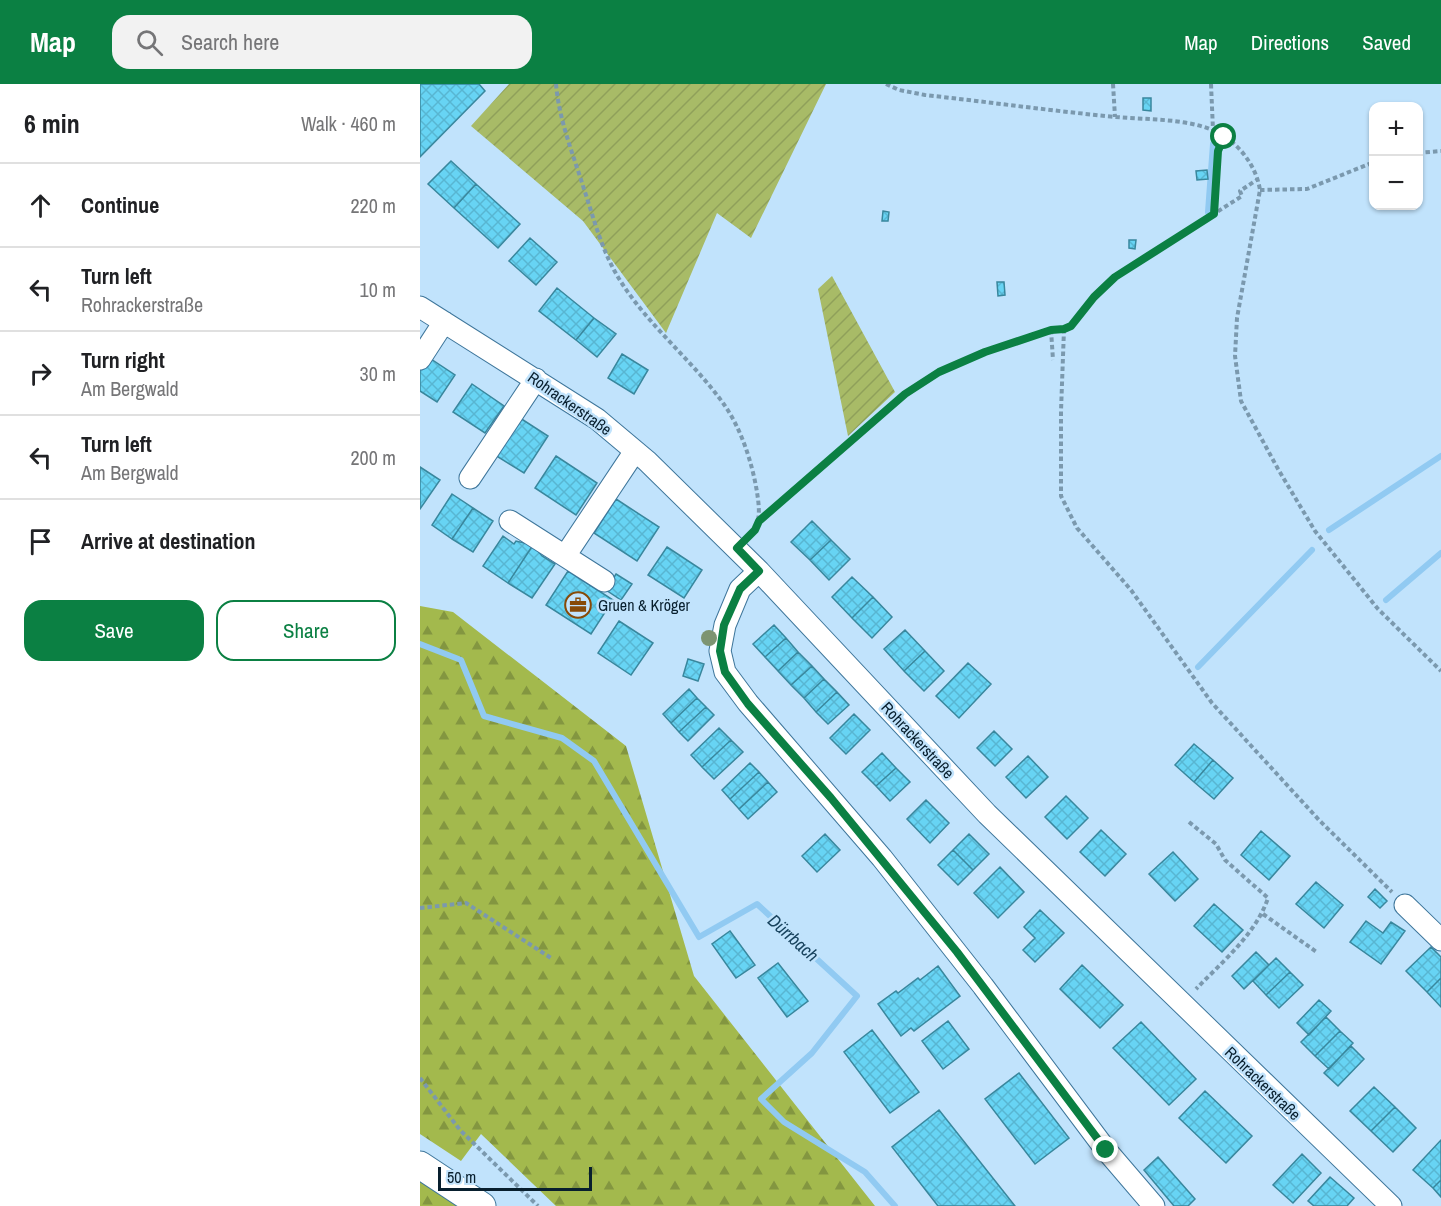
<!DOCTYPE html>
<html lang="en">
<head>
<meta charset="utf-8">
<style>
	body { margin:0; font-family:"Archivo Narrow",sans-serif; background:#f2f2f2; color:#202124 }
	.controls { position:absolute; right:18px; top:18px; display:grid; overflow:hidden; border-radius:12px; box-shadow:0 2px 4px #0004 }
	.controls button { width:54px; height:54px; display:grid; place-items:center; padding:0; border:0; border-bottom:2px solid #e0e0e0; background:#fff; color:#202124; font:30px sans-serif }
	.scale { position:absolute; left:18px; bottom:15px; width:154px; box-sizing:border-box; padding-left:6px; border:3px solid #081f2e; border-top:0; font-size:16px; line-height:21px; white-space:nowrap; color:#081f2e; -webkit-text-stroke:4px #c1e3fc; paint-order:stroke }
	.stop { position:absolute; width:18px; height:18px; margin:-14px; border:4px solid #0b8043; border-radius:50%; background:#fff }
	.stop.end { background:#0b8043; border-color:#fff; box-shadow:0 2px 6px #0008 }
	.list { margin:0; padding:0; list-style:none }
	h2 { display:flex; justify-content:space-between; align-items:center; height:78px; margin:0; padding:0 24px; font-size:26px }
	h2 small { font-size:20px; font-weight:400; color:#757577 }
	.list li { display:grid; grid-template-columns:39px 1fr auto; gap:18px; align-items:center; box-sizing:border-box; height:84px; padding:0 24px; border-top:2px solid #e0e0e0 }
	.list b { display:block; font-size:22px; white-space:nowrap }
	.list p { margin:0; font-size:20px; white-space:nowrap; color:#757577 }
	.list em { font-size:20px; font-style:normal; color:#757577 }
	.actions { display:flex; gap:12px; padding:18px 24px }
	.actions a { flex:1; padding:14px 0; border:2px solid #0b8043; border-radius:18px; text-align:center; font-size:21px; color:#0b8043 }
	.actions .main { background:#0b8043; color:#fff }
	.icon { flex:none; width:33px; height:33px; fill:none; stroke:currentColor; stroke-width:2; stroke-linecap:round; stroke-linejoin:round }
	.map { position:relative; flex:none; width:1021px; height:1122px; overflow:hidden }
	header { display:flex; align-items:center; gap:36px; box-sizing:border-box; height:84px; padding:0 30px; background:#0b8043; color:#fff }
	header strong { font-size:28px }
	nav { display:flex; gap:33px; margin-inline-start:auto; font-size:21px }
	.search { width:420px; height:54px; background:#f2f2f2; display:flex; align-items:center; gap:15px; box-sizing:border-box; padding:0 21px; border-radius:18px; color:#757577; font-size:22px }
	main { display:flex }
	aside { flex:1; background:#fff }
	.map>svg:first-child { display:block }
	.forest { fill:url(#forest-firs) }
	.garden { fill:url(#garden-furrows) }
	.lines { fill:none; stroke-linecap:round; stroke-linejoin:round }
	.stream { stroke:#91caf2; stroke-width:6 }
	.building { fill:url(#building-cross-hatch); stroke:#39879d; stroke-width:1.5 }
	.minor-casing { stroke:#3e769b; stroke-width:23 }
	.major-casing { stroke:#3e769b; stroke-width:29 }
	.path { stroke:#7b99ae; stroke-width:4; stroke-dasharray:4.5 3; stroke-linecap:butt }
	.minor { stroke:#fff; stroke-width:21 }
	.major { stroke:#fff; stroke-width:27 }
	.tree { fill:#7d9471 }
	.route { stroke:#0b8043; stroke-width:8 }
	.labels { text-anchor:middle; stroke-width:5; stroke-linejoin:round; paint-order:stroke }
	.street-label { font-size:16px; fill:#081f2e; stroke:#c1e3fc }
	.poi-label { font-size:16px; fill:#081f2e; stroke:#c1e3fc; text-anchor:start }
	.water-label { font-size:18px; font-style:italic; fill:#18435e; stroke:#c1e3fc }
</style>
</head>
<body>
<header>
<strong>Map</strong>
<div class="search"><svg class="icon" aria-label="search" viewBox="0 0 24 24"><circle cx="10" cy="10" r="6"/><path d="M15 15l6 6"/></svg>Search here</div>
<nav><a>Map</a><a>Directions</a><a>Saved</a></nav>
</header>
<main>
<aside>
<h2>6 min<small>Walk · 460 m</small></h2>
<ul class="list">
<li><svg class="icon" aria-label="ahead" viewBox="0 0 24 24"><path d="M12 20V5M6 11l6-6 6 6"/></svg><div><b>Continue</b></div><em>220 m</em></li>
<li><svg class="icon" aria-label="left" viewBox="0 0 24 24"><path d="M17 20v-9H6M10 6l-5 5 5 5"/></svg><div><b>Turn left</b><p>Rohrackerstraße</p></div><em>10 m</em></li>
<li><svg class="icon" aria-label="right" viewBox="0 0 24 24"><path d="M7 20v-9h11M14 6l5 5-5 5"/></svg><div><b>Turn right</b><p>Am Bergwald</p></div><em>30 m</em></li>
<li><svg class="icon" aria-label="left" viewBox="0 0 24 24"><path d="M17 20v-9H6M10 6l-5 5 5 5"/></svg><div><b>Turn left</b><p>Am Bergwald</p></div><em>200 m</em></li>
<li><svg class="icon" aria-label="arrive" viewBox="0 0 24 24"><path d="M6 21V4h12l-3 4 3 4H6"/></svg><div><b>Arrive at destination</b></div></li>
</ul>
<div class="actions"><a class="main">Save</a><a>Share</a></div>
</aside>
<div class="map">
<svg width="1021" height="1122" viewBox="0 0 1021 1122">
	<defs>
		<pattern id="forest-firs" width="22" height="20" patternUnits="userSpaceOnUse" patternTransform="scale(1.5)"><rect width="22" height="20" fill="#a3b94d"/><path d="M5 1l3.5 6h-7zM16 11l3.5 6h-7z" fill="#839640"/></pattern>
		<pattern id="garden-furrows" width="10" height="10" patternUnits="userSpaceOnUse" patternTransform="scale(1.5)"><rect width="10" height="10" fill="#a8bb67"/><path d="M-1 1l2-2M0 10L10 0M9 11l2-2" fill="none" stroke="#8fa05a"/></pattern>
		<pattern id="building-cross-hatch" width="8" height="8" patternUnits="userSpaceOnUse" patternTransform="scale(1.5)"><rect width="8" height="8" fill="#67d4f4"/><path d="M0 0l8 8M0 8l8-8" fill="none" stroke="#58b6d2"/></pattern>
	</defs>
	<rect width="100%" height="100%" fill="#c1e3fc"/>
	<path class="forest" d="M 0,522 L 33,528 L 206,662 L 274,892 L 455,1122 L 136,1122 L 61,1050 L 41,1077 L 0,1050 Z
		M 0,1098 L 2,1098 L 37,1122 L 0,1122 Z"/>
	<path class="garden" d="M 89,0 L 406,0 L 331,154 L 297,129 L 246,249 L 163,137 L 51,42 Z
		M 412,192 L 475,308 L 428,352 L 398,205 Z"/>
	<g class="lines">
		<path class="stream" d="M 788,128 L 793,60
			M 909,446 L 1021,372
			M 966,516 L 1021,469
			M 0,560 L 41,576 L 64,632 L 142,654 L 174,677 L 279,853 L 337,820 L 437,912 L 392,969 L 341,1015 L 364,1038 L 445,1088 L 475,1122
			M 778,583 L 892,466"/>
	</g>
	<path class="building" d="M 0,0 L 59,0 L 65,7 L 0,73 Z
		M 723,14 L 731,14 L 731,27 L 723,26 Z
		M 31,77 L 56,100 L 34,124 L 8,100 Z
		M 787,86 L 788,95 L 777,96 L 776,87 Z
		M 56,100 L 100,140 L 78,164 L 34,124 Z
		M 463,127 L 469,128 L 468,137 L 462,137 Z
		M 110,154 L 137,178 L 116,201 L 89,177 Z
		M 709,156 L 716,156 L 715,165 L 709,164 Z
		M 577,198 L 584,198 L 585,211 L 578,212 Z
		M 137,204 L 174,234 L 156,256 L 119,227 Z
		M 174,234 L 196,250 L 177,273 L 156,256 Z
		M 202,270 L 228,286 L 214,310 L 188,294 Z
		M 5,271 L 35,291 L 17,318 L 0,307 L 0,279 Z
		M 52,300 L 84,322 L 65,349 L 33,328 Z
		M 100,334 L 128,352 L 104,389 L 75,371 Z
		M 136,372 L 177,399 L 156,431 L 115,404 Z
		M 0,383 L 20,396 L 0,425 Z
		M 32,410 L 53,424 L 32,455 L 12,441 Z
		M 196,415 L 239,443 L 217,477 L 174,449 Z
		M 53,424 L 73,437 L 53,468 L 32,455 Z
		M 392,437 L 411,456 L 390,476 L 371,458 Z
		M 83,452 L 94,460 L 96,457 L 113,461 L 88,499 L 63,482 Z
		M 411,456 L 430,475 L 409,496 L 390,476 Z
		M 113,461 L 122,472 L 135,480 L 112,514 L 88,499 Z
		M 247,463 L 282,486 L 264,514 L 228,491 Z
		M 148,487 L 193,516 L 171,550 L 126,521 Z
		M 196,490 L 212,500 L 201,516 L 186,506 Z
		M 432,493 L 453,513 L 432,534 L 412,513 Z
		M 453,513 L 472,533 L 452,554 L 432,534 Z
		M 199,537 L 233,559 L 211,591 L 178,569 Z
		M 354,541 L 366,554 L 345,573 L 333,560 Z
		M 485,546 L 505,567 L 484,587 L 464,565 Z
		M 366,554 L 378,568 L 358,587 L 345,573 Z
		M 505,567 L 524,587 L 504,607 L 484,587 Z
		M 378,568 L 392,582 L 371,601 L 358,587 Z
		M 268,575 L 284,580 L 278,597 L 263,592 Z
		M 548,579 L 571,600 L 539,634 L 516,612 Z
		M 392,582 L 404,595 L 384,614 L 371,601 Z
		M 404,595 L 417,608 L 396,628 L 384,614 Z
		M 269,605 L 277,614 L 251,639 L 243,630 Z
		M 417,608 L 429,621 L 408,640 L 396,628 Z
		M 277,614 L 286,623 L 259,648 L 251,639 Z
		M 286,623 L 294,631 L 268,657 L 259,648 Z
		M 434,630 L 450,646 L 426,670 L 410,654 Z
		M 299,644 L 311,656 L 282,683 L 271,671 Z
		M 574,647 L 592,665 L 575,682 L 557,664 Z
		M 311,656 L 323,668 L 294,695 L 282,683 Z
		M 774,660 L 793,676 L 774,698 L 755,681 Z
		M 462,669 L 476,684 L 456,702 L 442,688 Z
		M 608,672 L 628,693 L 606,714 L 586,693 Z
		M 793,676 L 813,694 L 794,715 L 774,698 Z
		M 330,679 L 339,688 L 310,715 L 302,706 Z
		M 476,684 L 490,698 L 470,717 L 456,702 Z
		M 339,688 L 348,698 L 319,725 L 310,715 Z
		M 348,698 L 357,708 L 328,735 L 319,725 Z
		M 646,712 L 668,734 L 647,755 L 625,733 Z
		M 506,716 L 529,739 L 510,759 L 487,735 Z
		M 681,746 L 706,770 L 685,792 L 660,768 Z
		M 841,747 L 870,772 L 849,796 L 821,771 Z
		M 405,750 L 420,766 L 397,788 L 382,772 Z
		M 549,750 L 569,770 L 553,786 L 533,766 Z
		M 533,766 L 553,786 L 538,801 L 518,781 Z
		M 753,768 L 778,795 L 755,817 L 729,790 Z
		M 580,783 L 604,808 L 578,834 L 554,809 Z
		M 896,798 L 923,821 L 904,844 L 876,820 Z
		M 955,805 L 967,817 L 960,824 L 948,813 Z
		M 794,820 L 823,846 L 802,868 L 774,842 Z
		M 620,826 L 644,849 L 615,878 L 603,866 L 615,854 L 604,843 Z
		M 946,837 L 963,849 L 971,838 L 985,847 L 961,880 L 930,858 Z
		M 310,847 L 335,881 L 316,894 L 292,860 Z
		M 1011,863 L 1021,873 L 1021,894 L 1007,908 L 986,887 Z
		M 836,868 L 849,881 L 824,905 L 812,892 Z
		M 856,874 L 870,888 L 846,911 L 833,897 Z
		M 358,879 L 388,917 L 367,933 L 338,894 Z
		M 662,881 L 703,921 L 680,944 L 640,905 Z
		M 518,882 L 540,912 L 494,947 L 491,944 L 481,952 L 458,920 L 476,907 L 478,909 L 498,894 L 500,896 Z
		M 870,888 L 883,901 L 859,924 L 846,911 Z
		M 1021,894 L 1021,923 L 1007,908 Z
		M 899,916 L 911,927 L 889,951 L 877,939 Z
		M 906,933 L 920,947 L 895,972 L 881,958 Z
		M 528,937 L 549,965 L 523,985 L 502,957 Z
		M 721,938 L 776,995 L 749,1021 L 693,964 Z
		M 452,946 L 499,1008 L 470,1029 L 424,968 Z
		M 920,947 L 933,959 L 909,985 L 895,972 Z
		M 931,962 L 944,975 L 918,1002 L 904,989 Z
		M 599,989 L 649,1054 L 615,1080 L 565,1015 Z
		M 954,1003 L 975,1023 L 951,1047 L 930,1027 Z
		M 785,1007 L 832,1052 L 806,1079 L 759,1034 Z
		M 975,1023 L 996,1044 L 973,1068 L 951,1047 Z
		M 519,1026 L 595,1122 L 518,1122 L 472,1063 Z
		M 1021,1056 L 1021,1096 L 1013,1104 L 993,1086 Z
		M 882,1070 L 901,1089 L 873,1119 L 853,1101 Z
		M 738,1073 L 775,1115 L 768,1122 L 754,1122 L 724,1086 Z
		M 910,1093 L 934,1114 L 927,1122 L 894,1122 L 888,1117 Z
		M 1021,1096 L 1021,1113 L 1013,1104 Z"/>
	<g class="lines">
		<g class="minor-casing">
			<path id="minor" d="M 0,223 L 177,335 L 227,377 L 339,487 L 567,730 L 971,1122
				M 0,275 L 24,238
				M 50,394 L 116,295
				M 90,437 L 184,497
				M 145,472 L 215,367
				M 339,487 L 320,505 L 305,541 L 300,567 L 305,588 L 328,619 L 462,774 L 563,902 L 686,1066 L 734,1122
				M 985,821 L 1021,856"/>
		</g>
		<g class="major-casing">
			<path id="major" d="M 0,1081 L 62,1122"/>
		</g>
		<path class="path" d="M 136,0 C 139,36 153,70 164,105 C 173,132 180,160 194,186 C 222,237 269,272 303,319 C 321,344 332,378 337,408 C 339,422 342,439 330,451
			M 466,0 L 479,6 L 505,11 C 569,18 632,27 696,33 C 728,36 765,34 795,47 C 818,58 836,81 840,106 L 817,234 L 815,272 L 821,317 L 858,385 L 895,447 L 958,525 L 1021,587
			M 693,0 L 695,33
			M 791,0 L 793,46
			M 998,69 L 1021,67
			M 840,106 L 887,105 L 954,78
			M 794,130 L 798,67 L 804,53
			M 644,245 L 641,327 L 641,412 L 657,444 L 711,506 L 792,619 L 899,736 L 972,808
			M 631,246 L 633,276
			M 339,437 L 485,310 L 519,288 L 565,268 L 631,246 L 644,245 L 651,242 L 674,213 L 695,193 L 822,112 L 820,107 L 838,95
			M 769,738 L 796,760 L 805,776 L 848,814 C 836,850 802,878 776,905
			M 0,824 L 46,819 L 131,874
			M 843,830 L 898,869
			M 0,994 L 40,1046 L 118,1122"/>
		<use href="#minor" class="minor"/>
		<use href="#major" class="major"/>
	</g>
	<circle class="tree" cx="289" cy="554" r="8"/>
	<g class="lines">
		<path class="route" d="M 686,1066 L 537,868 L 411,714 L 328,620 L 305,588 L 300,567 L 304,541 L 320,505 L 339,487 L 317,464 L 335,446 L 339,437 L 485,310 L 519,288 L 565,268 L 631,246 L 644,245 L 651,242 L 674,213 L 695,193 L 794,130 L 798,67 L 804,53"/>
	</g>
	<defs>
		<g id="office-ring" transform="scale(1.35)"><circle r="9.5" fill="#c1e3fc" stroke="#874a07" stroke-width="1.5"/><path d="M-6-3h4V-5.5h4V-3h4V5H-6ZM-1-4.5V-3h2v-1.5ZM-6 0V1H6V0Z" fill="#874a07"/></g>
	</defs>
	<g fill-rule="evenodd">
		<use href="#office-ring" x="158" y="521"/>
	</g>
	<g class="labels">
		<g class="street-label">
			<text transform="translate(150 319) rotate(35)" y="6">Rohrackerstraße</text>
			<text transform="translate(498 656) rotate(47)" y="6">Rohrackerstraße</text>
			<text transform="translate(843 999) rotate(44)" y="6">Rohrackerstraße</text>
		</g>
		<g class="poi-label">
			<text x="178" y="527">Gruen &amp; Kröger</text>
		</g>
		<g class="water-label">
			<text transform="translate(373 854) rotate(42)" y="6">Dürrbach</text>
		</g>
	</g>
</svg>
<div class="controls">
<button>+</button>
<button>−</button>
</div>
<div class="scale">50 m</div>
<div class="stop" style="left:804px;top:53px"></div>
<div class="stop end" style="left:686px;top:1066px"></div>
</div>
</main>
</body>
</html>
